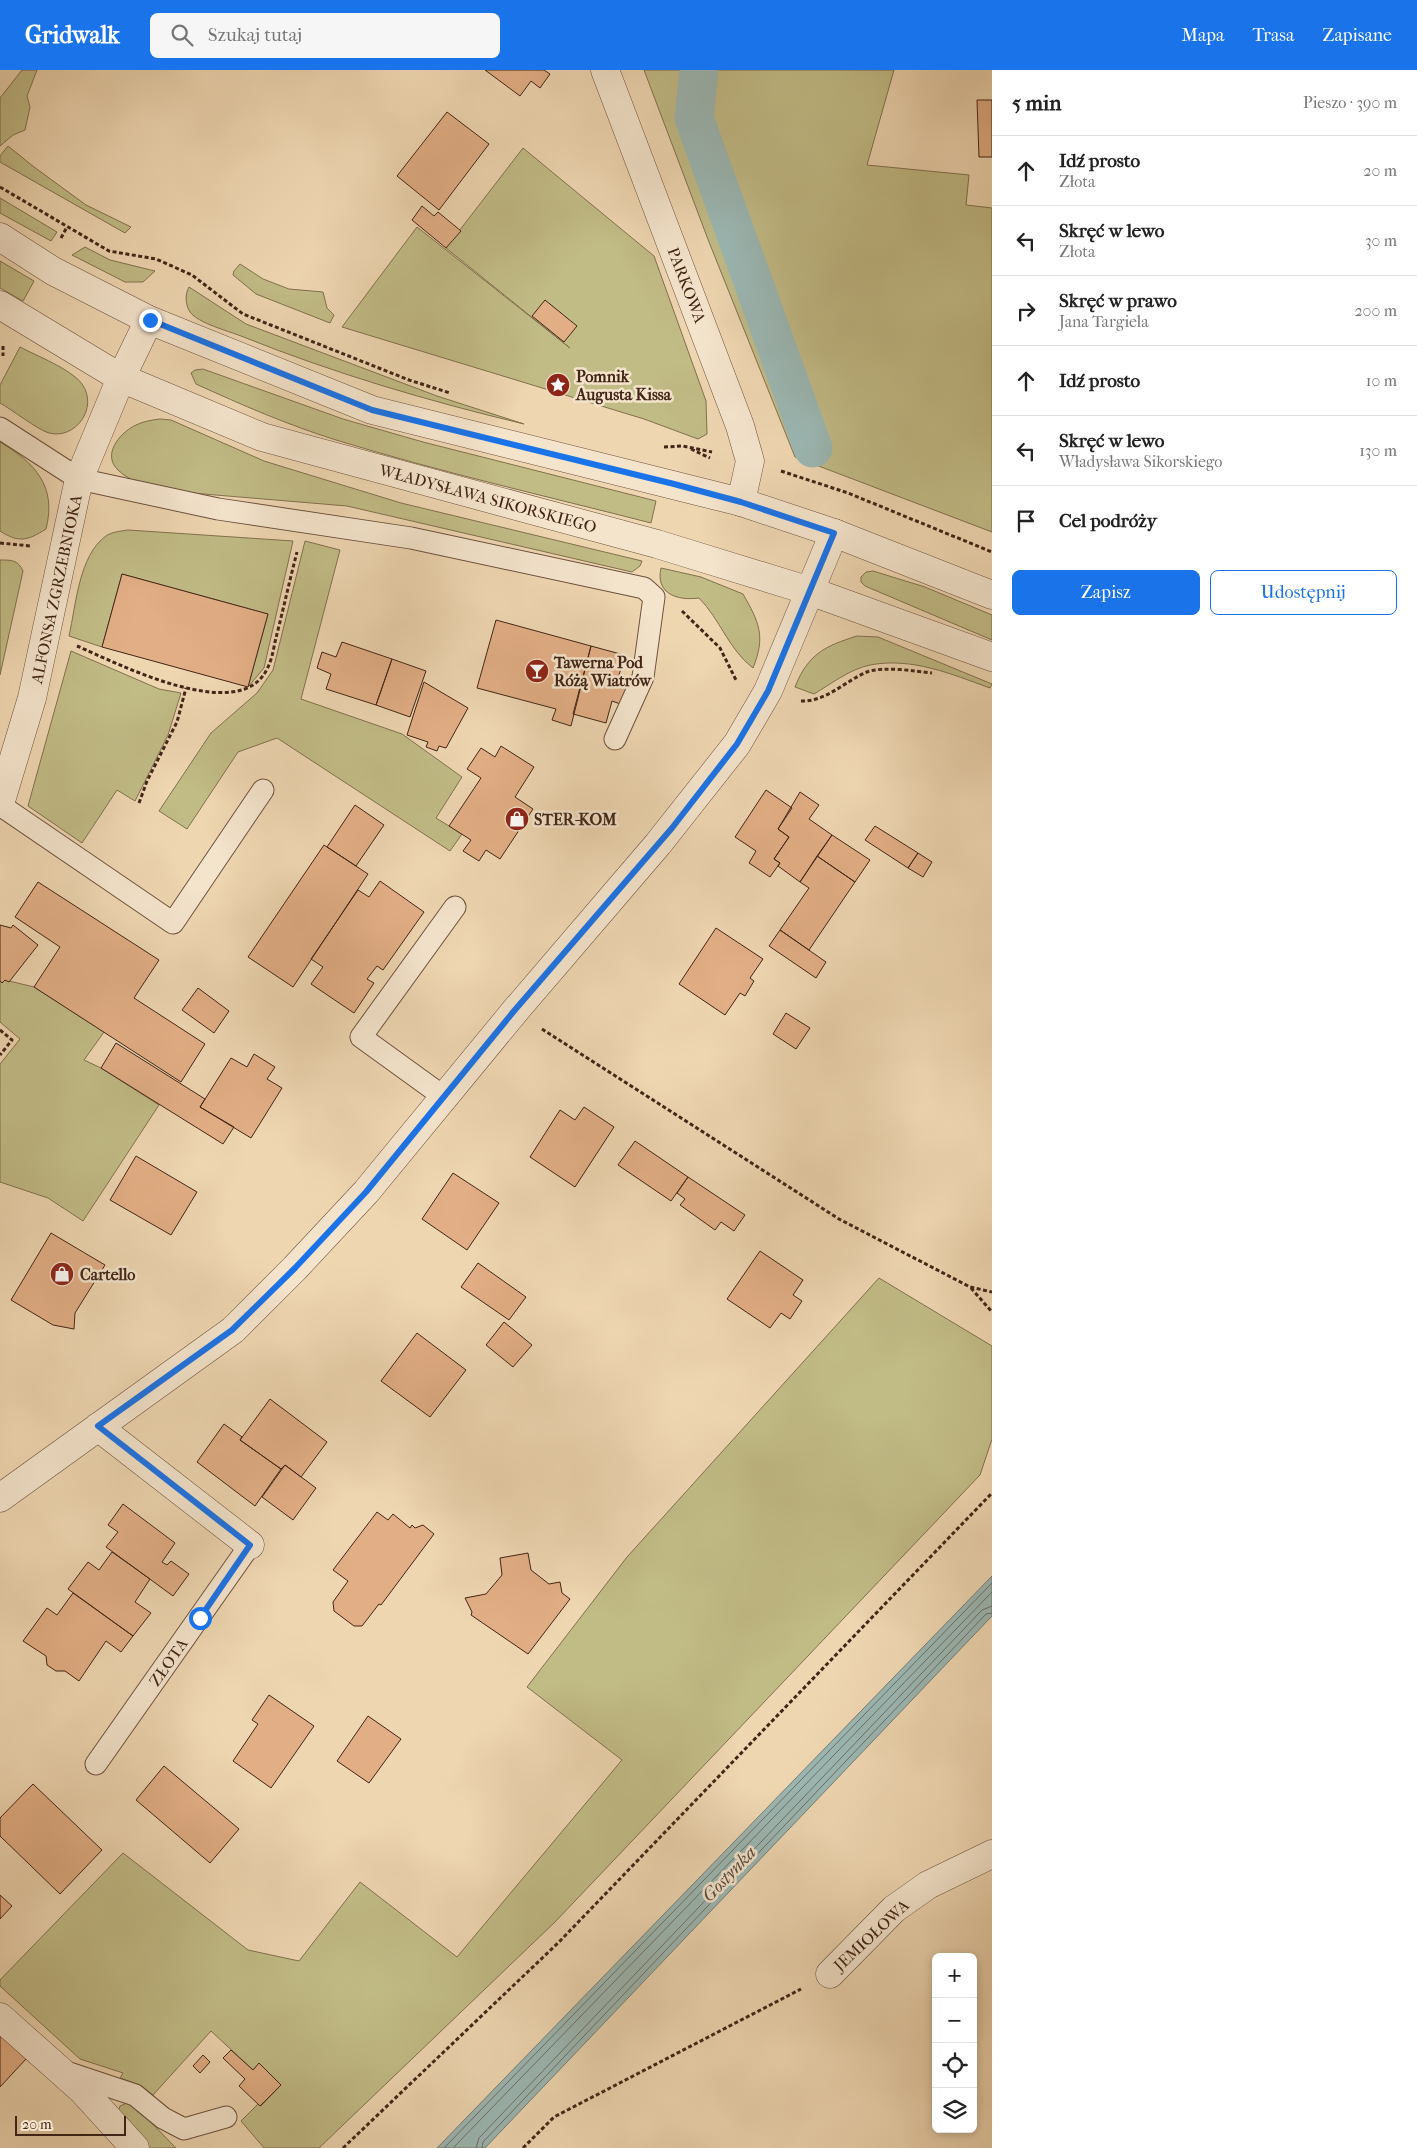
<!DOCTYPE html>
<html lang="pl">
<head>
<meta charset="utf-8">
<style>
	body { margin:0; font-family:"IM FELL French Canon",serif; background:#f6f6f6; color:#222 }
	.controls { position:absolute; right:15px; bottom:15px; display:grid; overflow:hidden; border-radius:8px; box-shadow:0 2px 8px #0003 }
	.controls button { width:45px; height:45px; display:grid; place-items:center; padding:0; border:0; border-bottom:1px solid #e0e0e0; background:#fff; color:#222; font:25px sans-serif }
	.scale { position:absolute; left:15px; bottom:12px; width:111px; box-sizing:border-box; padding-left:5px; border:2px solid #422517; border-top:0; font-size:14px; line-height:18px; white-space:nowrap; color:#422517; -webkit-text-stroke:4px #f4e4cc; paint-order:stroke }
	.stop { position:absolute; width:15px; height:15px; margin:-11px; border:4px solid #1a73e8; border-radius:50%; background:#fff }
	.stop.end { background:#1a73e8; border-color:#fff; box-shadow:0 1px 5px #0008 }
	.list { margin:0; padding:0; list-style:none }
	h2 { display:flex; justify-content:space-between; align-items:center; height:65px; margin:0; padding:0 20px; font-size:21px }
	h2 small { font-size:16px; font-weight:400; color:#767676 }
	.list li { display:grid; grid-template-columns:32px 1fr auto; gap:15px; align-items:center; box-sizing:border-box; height:70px; padding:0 20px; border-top:1px solid #e0e0e0 }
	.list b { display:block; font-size:19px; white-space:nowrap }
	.list p { margin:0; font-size:16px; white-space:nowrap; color:#767676 }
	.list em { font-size:16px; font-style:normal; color:#767676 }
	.actions { display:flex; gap:10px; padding:15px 20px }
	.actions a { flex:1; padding:11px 0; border:1px solid #1a73e8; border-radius:8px; text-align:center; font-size:18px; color:#1a73e8 }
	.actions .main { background:#1a73e8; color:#fff }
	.icon { flex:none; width:28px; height:28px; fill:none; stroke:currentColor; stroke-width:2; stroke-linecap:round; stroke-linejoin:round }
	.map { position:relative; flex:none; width:992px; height:2078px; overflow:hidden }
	header { display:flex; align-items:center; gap:30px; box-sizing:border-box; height:70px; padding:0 25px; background:#1a73e8; color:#fff }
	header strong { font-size:24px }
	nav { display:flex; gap:28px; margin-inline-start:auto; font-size:18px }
	.search { width:350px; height:45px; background:#f6f6f6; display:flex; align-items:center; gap:12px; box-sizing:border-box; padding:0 18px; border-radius:8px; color:#767676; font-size:19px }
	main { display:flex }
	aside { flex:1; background:#fff }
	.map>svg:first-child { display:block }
	.green { fill:#c1bb86; stroke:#82704e }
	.water { fill:#9bb7b3; stroke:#777d75 }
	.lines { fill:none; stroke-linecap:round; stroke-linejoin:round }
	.shore { stroke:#6e6e65; stroke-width:1 }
	.canal { stroke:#9bb7b3; stroke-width:39 }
	.building { fill:#e2ae85; stroke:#422517 }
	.service-casing { stroke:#6d513e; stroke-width:23 }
	.minor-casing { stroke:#6d513e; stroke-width:29 }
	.tertiary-casing { stroke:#6d513e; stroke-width:29 }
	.path { stroke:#422517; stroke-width:3; stroke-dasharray:4 2.5; stroke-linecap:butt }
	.service { stroke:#f4e4cc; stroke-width:21 }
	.minor { stroke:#f4e4cc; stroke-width:28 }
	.tertiary { stroke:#f4e4cc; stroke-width:28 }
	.route { stroke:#1a73e8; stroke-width:6 }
	.labels { text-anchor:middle; stroke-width:5; stroke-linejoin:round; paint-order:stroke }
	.street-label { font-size:16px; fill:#422517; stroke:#f4e4cc }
	.poi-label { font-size:16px; font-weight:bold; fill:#422517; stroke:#f4e4cc; text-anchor:start }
	.water-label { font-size:18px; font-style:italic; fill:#584a3e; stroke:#f4e4cc }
</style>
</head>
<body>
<header>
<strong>Gridwalk</strong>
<div class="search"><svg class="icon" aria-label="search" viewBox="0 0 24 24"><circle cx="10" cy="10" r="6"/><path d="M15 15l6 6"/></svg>Szukaj tutaj</div>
<nav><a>Mapa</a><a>Trasa</a><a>Zapisane</a></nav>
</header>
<main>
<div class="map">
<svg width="992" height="2078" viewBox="0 0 992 2078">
	<rect width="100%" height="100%" fill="#eed6b1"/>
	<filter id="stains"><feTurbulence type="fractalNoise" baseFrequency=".004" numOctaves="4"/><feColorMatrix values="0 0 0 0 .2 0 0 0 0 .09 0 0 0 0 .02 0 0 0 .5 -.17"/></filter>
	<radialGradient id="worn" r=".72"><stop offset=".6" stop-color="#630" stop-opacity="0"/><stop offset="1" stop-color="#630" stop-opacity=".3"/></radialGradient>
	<path class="green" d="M 22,0 L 37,0 L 27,26 L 30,37 L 25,60 L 13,65 L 0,76 L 0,28 Z
		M 644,0 L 894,0 L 867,95 L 969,105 L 966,135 L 992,138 L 992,462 L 795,387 L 709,172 Z
		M 8,76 L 34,97 L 86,135 L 131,157 L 125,163 L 0,92 L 0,86 Z
		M 523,78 L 654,186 L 706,331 L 707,364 L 698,369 L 644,349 L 342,257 L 417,157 L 570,278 L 446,178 Z
		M 0,128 L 57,162 L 51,171 L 0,143 Z
		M 85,177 L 110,190 L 155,201 L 143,212 L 125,212 L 72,185 Z
		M 0,191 L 34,211 L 23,231 L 0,218 Z
		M 240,194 L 263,209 L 289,219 L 323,222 L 327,238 L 334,245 L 330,253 L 256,224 L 233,205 L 234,201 Z
		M 189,217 L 246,254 L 437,326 L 524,354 C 428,331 333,303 241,266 C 228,261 198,253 190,242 C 185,234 185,224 189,217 Z
		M 20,277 C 37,286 71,299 82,314 C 99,338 75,370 49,363 C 38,360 11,339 0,333 L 0,315 Z
		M 203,299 L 343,349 L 423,372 L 656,431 L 651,453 C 546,426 440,402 336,370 C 288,355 242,335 196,314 L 191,303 L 195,300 Z
		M 160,349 L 171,350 L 264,391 L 401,433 L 642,491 L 640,496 L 632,502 L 347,436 L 168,421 C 151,416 131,413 118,400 C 102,385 119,364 134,356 C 141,352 151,350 160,349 Z
		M 0,372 C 35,393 57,416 46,459 C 27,471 19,473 0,461 Z
		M 128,460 L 293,471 L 264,598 L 248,617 L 268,544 L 122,504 L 102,577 L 69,566 C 76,535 79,485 106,466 C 111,462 121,461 128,460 Z
		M 305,471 L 340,480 L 301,629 L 402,664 L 462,707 L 436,748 L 462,764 L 450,781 L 277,668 L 238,682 L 187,759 L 159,741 L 211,663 L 257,623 L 273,600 Z
		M 0,490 C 12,490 18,490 23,501 L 0,605 Z
		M 661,498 L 701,507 L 743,524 C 759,552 766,566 753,598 C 729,580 720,549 699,528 C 678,531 655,524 661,498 Z
		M 873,501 L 925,517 L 992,545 L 992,570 L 865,516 L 861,512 L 861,507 L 866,502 Z
		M 857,566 L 878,567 L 992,614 L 990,618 C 951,604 912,587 870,595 C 850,599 831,614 814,624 L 795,617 C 808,584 825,576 857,566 Z
		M 71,581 L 159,619 L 181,623 L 168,665 L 135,731 L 117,720 L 82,773 L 28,736 Z
		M 5,910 L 34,917 L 104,962 L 84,990 L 101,998 L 159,1035 L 83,1151 L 48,1128 L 0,1112 L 0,994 L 20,969 L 0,952 L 0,911 L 2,913 Z
		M 879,1208 L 992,1276 L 992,1369 L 980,1405 L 555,1852 L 319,2078 L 264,2078 L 241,2051 L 258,2034 L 261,2036 L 281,2015 L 259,1994 L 253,2000 L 211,1961 L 153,2025 L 140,2015 L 120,2008 L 123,2003 L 80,1989 L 0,1916 L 0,1910 L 123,1783 L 248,1880 L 299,1891 L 360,1812 L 457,1887 L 622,1690 L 527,1617 L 627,1487 Z
		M 127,2033 L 138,2039 L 176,2078 L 146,2078 L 118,2043 L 120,2036 Z"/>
	<path class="water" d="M 992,1506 L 992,1546 L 485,2078 L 437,2078 Z"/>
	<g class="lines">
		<path class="shore" d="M 444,2078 L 992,1513
			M 453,2078 L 992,1522
			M 476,2078 L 479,2068 L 982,1540 L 992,1536
			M 482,2078 L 483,2072 L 986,1544 L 992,1543"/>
		<path class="canal" d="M 699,0 L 694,48 L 813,378"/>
	</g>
	<path class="building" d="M 485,0 L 544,0 L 550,4 L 540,18 L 531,11 L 520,26 Z
		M 977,30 L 992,30 L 992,87 L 979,87 Z
		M 447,42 L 489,74 L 439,140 L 397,106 Z
		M 422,136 L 434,146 L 438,142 L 461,161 L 446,178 L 412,150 Z
		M 545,230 L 577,256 L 564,272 L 532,246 Z
		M 122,504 L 268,544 L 248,617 L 102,577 Z
		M 496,550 L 591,576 L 571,656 L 552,650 L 556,639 L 477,618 Z
		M 342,572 L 392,589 L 376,635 L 326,619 L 331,604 L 317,598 L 322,582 L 336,587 Z
		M 591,576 L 624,585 L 618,610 L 629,614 L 623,635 L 612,631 L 606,653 L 573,644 Z
		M 392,589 L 426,601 L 410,647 L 376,635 Z
		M 424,612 L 468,638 L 446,678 L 439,676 L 437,681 L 426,677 L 428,672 L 407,665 Z
		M 501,676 L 534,697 L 515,727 L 533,739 L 500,789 L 486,780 L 479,791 L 463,781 L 471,770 L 449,756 L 481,708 L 467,699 L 481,678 L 495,687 Z
		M 766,720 L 792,738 L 778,759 L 789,767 L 774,789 L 780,793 L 770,807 L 749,793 L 756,781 L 735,767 Z
		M 800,722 L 819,735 L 809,749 L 832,765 L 800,812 L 778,796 L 780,793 L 774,789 L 789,767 L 778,759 Z
		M 355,735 L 384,755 L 356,796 L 327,777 Z
		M 875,756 L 918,783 L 908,798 L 865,770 Z
		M 832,765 L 870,790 L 855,812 L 817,786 Z
		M 324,775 L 368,804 L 293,917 L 248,887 Z
		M 918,783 L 932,792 L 923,807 L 908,798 Z
		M 817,786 L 855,812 L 809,880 L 780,860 L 809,818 L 800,812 Z
		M 380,811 L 424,842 L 383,900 L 377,896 L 367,909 L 374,913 L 354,943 L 311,914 L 323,897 L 311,889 L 358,820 L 369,827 Z
		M 38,812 L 159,890 L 134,928 L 205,974 L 181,1012 L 34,917 L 60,877 L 15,847 Z
		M 0,855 L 11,858 L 13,855 L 38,875 L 9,912 L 5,910 L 2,913 L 0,911 Z
		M 716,858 L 763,889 L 750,908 L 754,911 L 745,926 L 740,923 L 725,945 L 679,914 Z
		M 780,860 L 826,892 L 816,908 L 769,876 Z
		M 198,918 L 229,941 L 214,963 L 182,940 Z
		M 786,943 L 810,958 L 796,979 L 773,964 Z
		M 116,973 L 205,1029 L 200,1037 L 234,1057 L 223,1074 L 101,998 Z
		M 254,984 L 275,997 L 267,1009 L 282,1018 L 251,1068 L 200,1037 L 231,988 L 247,997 Z
		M 584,1037 L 614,1057 L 575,1117 L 530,1087 L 560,1040 L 575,1050 Z
		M 635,1071 L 688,1107 L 671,1131 L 618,1095 Z
		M 136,1086 L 197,1122 L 171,1165 L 110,1130 Z
		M 453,1103 L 499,1133 L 467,1180 L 422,1149 Z
		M 688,1107 L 745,1145 L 734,1161 L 721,1152 L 715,1160 L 680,1135 L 685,1129 L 677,1123 Z
		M 51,1163 L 105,1195 L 75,1243 L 74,1259 L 53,1255 L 11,1230 Z
		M 760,1181 L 803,1210 L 793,1225 L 802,1231 L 790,1249 L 781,1243 L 770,1258 L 727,1229 Z
		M 478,1193 L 526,1227 L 509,1250 L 461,1217 Z
		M 504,1252 L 532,1275 L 513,1297 L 486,1275 Z
		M 417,1263 L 466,1300 L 430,1347 L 381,1311 Z
		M 270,1329 L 327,1372 L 301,1407 L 285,1395 L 281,1399 L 240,1370 Z
		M 224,1354 L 242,1367 L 240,1370 L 281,1399 L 255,1436 L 197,1392 Z
		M 285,1395 L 316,1418 L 293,1450 L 262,1427 Z
		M 123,1434 L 175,1473 L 162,1492 L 167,1495 L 171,1491 L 189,1504 L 173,1526 L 106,1477 L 118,1462 L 108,1455 Z
		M 377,1442 L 388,1450 L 393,1444 L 410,1458 L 412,1455 L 415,1458 L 423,1455 L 434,1464 L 381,1535 L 379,1534 L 362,1556 L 354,1556 L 334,1541 L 333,1532 L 348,1511 L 333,1500 Z
		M 112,1482 L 150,1509 L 135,1532 L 151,1543 L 133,1566 L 68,1519 L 88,1492 L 99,1500 Z
		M 528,1483 L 531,1500 L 549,1514 L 560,1512 L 562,1523 L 570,1529 L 528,1584 L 471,1545 L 472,1542 L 465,1528 L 486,1524 L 502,1505 L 500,1488 Z
		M 73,1523 L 133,1566 L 121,1582 L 106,1571 L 79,1611 L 65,1601 L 56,1601 L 47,1595 L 46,1586 L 23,1571 L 47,1538 L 57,1545 Z
		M 269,1625 L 314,1656 L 271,1718 L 233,1691 L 258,1654 L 252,1650 Z
		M 368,1646 L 401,1669 L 369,1713 L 337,1691 Z
		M 164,1696 L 239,1759 L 210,1793 L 136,1730 Z
		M 33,1714 L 102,1780 L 60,1824 L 0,1766 L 0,1748 Z
		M 0,1825 L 12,1836 L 0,1849 Z
		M 0,1964 L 26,1989 L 0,2017 Z
		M 231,1980 L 253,2000 L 259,1993 L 281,2015 L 260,2036 L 239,2016 L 245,2009 L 223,1988 Z
		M 203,1985 L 210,1992 L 200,2003 L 193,1996 Z"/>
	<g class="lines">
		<g class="service-casing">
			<path id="service" d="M 0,358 L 79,409 L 218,439 L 411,468 L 644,518 L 654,527 L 643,607 L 615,669
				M 0,735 L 173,853 L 263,720
				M 444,1027 L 361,967 L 455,837
				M 96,1694 L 250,1475
				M 66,2002 L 135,2025 L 163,2048 L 184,2059 L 226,2047"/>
		</g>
		<g class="minor-casing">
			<path id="minor" d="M 605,0 L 740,356 L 750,391 L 741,432
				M 0,734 L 32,628 L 79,409 L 121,308 L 149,250
				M 98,1357 L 250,1475
				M 0,1428 L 233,1260 L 295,1198 L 366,1122 L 515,941 L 658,774 L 737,674 L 768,621 L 834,463
				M 830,1904 L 894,1839 L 928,1815 L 992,1784
				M 0,1947 L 82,2020 L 135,2078"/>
		</g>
		<g class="tertiary-casing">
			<path id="tertiary" d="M 0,167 L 53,201 L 149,250 L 372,340 L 741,432 L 834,463 L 992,525
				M 0,235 L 121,308 L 262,367 L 657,474 L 810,521 L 992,587"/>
		</g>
		<path class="path" d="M 0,117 L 109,181 L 156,189 L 192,205 L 243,244 L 409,310 L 450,323
			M 61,168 L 67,157
			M 3,276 L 3,286
			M 664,377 L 683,376 L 712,382
			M 691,379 L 710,388
			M 781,401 L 848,423 L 992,482
			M 0,473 L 31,476
			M 682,541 L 720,578 L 736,610
			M 77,576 C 117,593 242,658 268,597 C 273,587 274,574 277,564 C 284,536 290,509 297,482
			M 801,631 C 826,632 845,611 867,602 C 883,596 915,601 932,603
			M 139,733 L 147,711 L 177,652 L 186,618
			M 542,959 L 839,1149 L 970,1217 L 992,1222
			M 0,960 L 12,970 L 0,985
			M 971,1218 L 992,1242
			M 343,2078 L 559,1872 L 992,1423
			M 523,2078 L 554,2047 L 801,1919"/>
		<use href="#service" class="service"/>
		<use href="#minor" class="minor"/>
		<use href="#tertiary" class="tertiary"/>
	</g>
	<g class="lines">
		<path class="route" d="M 150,250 L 372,340 L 674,414 L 741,432 L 834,463 L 768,621 L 737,674 L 672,758 L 514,941 L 366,1122 L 295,1198 L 232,1260 L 98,1356 L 250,1475 L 200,1548"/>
	</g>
	<defs>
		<g id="sight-disc" transform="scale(1.25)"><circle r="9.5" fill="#8f2418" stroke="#f4e4cc"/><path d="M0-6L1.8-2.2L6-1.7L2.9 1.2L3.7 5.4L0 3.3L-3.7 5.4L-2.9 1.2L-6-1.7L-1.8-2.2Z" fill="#fff"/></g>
		<g id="bar-disc" transform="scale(1.25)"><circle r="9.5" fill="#8f2418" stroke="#f4e4cc"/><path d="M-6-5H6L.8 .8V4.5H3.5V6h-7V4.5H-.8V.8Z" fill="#fff"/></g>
		<g id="shop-disc" transform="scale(1.25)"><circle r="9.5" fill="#8f2418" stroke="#f4e4cc"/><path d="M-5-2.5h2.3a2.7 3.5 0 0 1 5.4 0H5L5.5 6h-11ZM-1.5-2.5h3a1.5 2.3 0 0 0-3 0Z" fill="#fff"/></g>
	</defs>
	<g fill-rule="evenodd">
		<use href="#sight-disc" x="558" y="315"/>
		<use href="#bar-disc" x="537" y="601"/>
		<use href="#shop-disc" x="517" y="749"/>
		<use href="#shop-disc" x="62" y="1204"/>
	</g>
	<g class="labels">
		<g class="street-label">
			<text transform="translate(687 215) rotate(69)" y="6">PARKOWA</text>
			<text transform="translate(488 428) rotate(15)" y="6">WŁADYSŁAWA SIKORSKIEGO</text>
			<text transform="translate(56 519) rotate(-78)" y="6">ALFONSA ZGRZEBNIOKA</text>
			<text transform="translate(168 1592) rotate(-55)" y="6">ZŁOTA</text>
			<text transform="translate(871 1865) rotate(-43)" y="6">JEMIOŁOWA</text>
		</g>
		<g class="poi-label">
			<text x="576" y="312">Pomnik<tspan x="576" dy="18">Augusta Kissa</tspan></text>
			<text x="554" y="598">Tawerna Pod<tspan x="554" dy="18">Różą Wiatrów</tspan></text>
			<text x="534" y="755">STER-KOM</text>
			<text x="80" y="1210">Cartello</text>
		</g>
		<g class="water-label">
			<text transform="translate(729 1804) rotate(-46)" y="6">Gostynka</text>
		</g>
	</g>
	<rect width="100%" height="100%" filter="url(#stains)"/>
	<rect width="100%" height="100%" fill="url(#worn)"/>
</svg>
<div class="controls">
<button>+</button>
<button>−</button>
<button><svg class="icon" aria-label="locate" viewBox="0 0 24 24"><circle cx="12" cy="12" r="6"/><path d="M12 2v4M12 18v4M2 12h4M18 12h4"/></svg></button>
<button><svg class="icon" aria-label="layers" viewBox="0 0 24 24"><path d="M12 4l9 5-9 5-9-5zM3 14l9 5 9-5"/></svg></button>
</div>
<div class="scale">20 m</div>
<div class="stop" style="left:200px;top:1548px"></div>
<div class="stop end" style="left:150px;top:250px"></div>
</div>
<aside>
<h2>5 min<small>Pieszo · 390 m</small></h2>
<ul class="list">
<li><svg class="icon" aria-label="ahead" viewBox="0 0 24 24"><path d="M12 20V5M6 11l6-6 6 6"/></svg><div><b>Idź prosto</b><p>Złota</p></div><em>20 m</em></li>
<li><svg class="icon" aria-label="left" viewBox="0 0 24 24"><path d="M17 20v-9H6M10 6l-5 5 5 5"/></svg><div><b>Skręć w lewo</b><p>Złota</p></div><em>30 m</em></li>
<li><svg class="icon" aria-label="right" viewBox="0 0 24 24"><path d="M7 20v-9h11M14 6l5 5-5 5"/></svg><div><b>Skręć w prawo</b><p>Jana Targiela</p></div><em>200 m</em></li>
<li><svg class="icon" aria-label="ahead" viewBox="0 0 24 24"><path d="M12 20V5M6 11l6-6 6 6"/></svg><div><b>Idź prosto</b></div><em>10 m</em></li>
<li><svg class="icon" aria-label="left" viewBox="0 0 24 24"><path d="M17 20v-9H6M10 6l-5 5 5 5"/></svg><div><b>Skręć w lewo</b><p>Władysława Sikorskiego</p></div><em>130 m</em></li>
<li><svg class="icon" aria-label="arrive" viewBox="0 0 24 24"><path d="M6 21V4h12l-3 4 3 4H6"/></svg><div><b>Cel podróży</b></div></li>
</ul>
<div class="actions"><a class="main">Zapisz</a><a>Udostępnij</a></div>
</aside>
</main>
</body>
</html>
